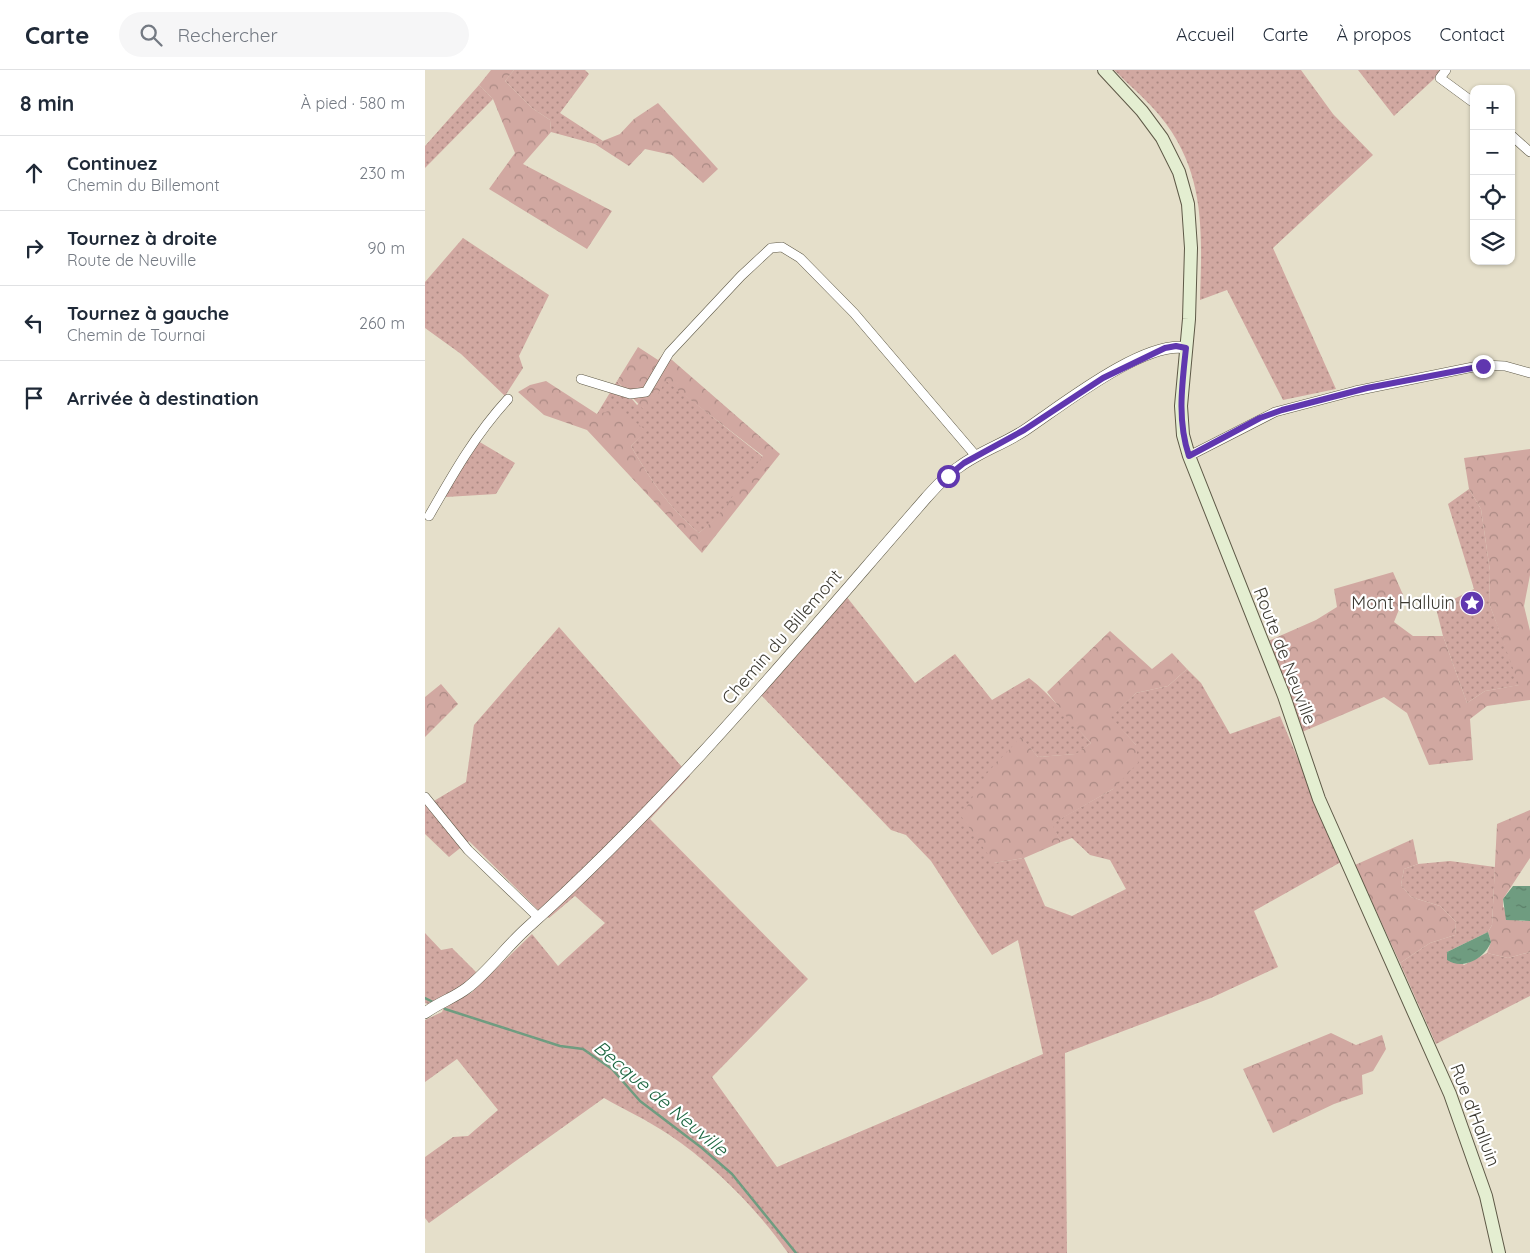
<!DOCTYPE html>
<html lang="fr">
<head>
<meta charset="utf-8">
<style>
	body { margin:0; font-family:Quicksand,sans-serif; background:#f6f6f7; color:#1f2937 }
	.controls { position:absolute; right:15px; top:15px; display:grid; overflow:hidden; border-radius:10px; box-shadow:0 1px 4px #0004 }
	.controls button { width:45px; height:45px; display:grid; place-items:center; padding:0; border:0; border-bottom:1px solid #e0e1e3; background:#fff; color:#1f2937; font:25px sans-serif }
	.stop { position:absolute; width:15px; height:15px; margin:-11px; border:4px solid #6037af; border-radius:50%; background:#fff }
	.stop.end { background:#6037af; border-color:#fff; box-shadow:0 1px 5px #0008 }
	.list { margin:0; padding:0; list-style:none }
	h2 { display:flex; justify-content:space-between; align-items:center; height:65px; margin:0; padding:0 20px; font-size:21px }
	h2 small { font-size:16px; font-weight:400; color:#747a83 }
	.list li { display:grid; grid-template-columns:32px 1fr auto; gap:15px; align-items:center; box-sizing:border-box; height:75px; padding:0 20px; border-top:1px solid #e0e1e3 }
	.list b { display:block; font-size:19px; white-space:nowrap }
	.list p { margin:0; font-size:16px; white-space:nowrap; color:#747a83 }
	.list em { font-size:16px; font-style:normal; color:#747a83 }
	.icon { flex:none; width:28px; height:28px; fill:none; stroke:currentColor; stroke-width:2; stroke-linecap:round; stroke-linejoin:round }
	.map { position:relative; flex:none; width:1105px; height:1183px; overflow:hidden }
	header { display:flex; align-items:center; gap:30px; box-sizing:border-box; height:70px; padding:0 25px; background:#fff; border-bottom:1px solid #e0e1e3 }
	header strong { font-size:24px }
	nav { display:flex; gap:28px; margin-inline-start:auto; font-size:18px }
	.search { width:350px; height:45px; background:#f6f6f7; display:flex; align-items:center; gap:12px; box-sizing:border-box; padding:0 18px; border-radius:28px; color:#747a83; font-size:19px }
	main { display:flex }
	aside { flex:1; background:#fff }
	.map>svg:first-child { display:block }
	.green { fill:url(#green-dots) }
	.forest { fill:url(#forest-crowns) }
	.water { fill:url(#water-ripples) }
	.lines { fill:none; stroke-linecap:round; stroke-linejoin:round }
	.stream { stroke:#6f9c80; stroke-width:2.5 }
	.minor-casing { stroke:#5e5947; stroke-width:10 }
	.tertiary-casing { stroke:#5e5947; stroke-width:12 }
	.secondary-casing { stroke:#5e5947; stroke-width:14 }
	.minor { stroke:#fff; stroke-width:9 }
	.tertiary { stroke:#fff; stroke-width:11 }
	.secondary { stroke:#e4eed1; stroke-width:12 }
	.route { stroke:#6037af; stroke-width:6 }
	.labels { text-anchor:middle; stroke-width:4.5; stroke-linejoin:round; paint-order:stroke }
	.poi-label { font-size:18px; fill:#3c3a32; stroke:#fff; text-anchor:end }
	.street-label { font-size:18px; fill:#3c3a32; stroke:#fff }
	.water-label { font-size:19px; font-style:italic; fill:#1c6640; stroke:#fff }
</style>
</head>
<body>
<header>
<strong>Carte</strong>
<div class="search"><svg class="icon" aria-label="search" viewBox="0 0 24 24"><circle cx="10" cy="10" r="6"/><path d="M15 15l6 6"/></svg>Rechercher</div>
<nav><a>Accueil</a><a>Carte</a><a>À propos</a><a>Contact</a></nav>
</header>
<main>
<aside>
<h2>8 min<small>À pied · 580 m</small></h2>
<ul class="list">
<li><svg class="icon" aria-label="ahead" viewBox="0 0 24 24"><path d="M12 20V5M6 11l6-6 6 6"/></svg><div><b>Continuez</b><p>Chemin du Billemont</p></div><em>230 m</em></li>
<li><svg class="icon" aria-label="right" viewBox="0 0 24 24"><path d="M7 20v-9h11M14 6l5 5-5 5"/></svg><div><b>Tournez à droite</b><p>Route de Neuville</p></div><em>90 m</em></li>
<li><svg class="icon" aria-label="left" viewBox="0 0 24 24"><path d="M17 20v-9H6M10 6l-5 5 5 5"/></svg><div><b>Tournez à gauche</b><p>Chemin de Tournai</p></div><em>260 m</em></li>
<li><svg class="icon" aria-label="arrive" viewBox="0 0 24 24"><path d="M6 21V4h12l-3 4 3 4H6"/></svg><div><b>Arrivée à destination</b></div></li>
</ul>
</aside>
<div class="map">
<svg width="1105" height="1183" viewBox="0 0 1105 1183">
	<defs>
		<pattern id="green-dots" width="8" height="8" patternUnits="userSpaceOnUse" patternTransform="scale(1.25)"><rect width="8" height="8" fill="#d1a8a1"/><path d="M2 2h.1M6 6h.1" fill="none" stroke="#ab8a84" stroke-width="1.8" stroke-linecap="round"/></pattern>
		<pattern id="forest-crowns" width="20" height="18" patternUnits="userSpaceOnUse" patternTransform="scale(1.25)"><rect width="20" height="18" fill="#d1a8a1"/><path d="M2 6a3 3 0 1 1 6 0M12 15a3 3 0 1 1 6 0" fill="none" stroke="#ab8a84"/></pattern>
		<pattern id="water-ripples" width="26" height="14" patternUnits="userSpaceOnUse" patternTransform="scale(1.25)"><rect width="26" height="14" fill="#6f9c80"/><path d="M2 4q2-2 4 0t4 0M15 11q2-2 4 0t4 0" fill="none" stroke="#5c8069"/></pattern>
	</defs>
	<rect width="100%" height="100%" fill="#e5dfca"/>
	<path class="green" d="M 89,0 L 160,0 L 164,4 L 135,43 L 178,71 L 170,74 L 126,62 L 125,50 L 107,38 L 80,11 Z
		M 689,0 L 876,0 L 908,44 L 948,85 L 848,178 L 911,319 L 858,330 L 802,220 L 775,230 C 777,162 781,102 735,46 C 721,29 704,15 689,0 Z
		M 933,0 L 1016,0 L 1009,9 L 969,46 Z
		M 54,15 L 68,29 L 0,98 L 0,76 Z
		M 38,168 L 124,225 L 94,286 L 98,298 L 80,326 L 36,284 L 0,258 L 0,212 Z
		M 241,310 L 338,387 L 292,448 L 274,463 C 244,438 225,409 206,376 L 221,361 L 172,344 L 192,311 L 212,335 Z
		M 48,368 L 90,393 L 71,424 L 21,427 L 13,423 Z
		M 1044,419 L 1056,439 L 1065,501 L 1064,533 L 1095,615 L 1060,621 L 1042,633 L 1018,566 L 1011,538 L 1049,519 L 1023,434 Z
		M 421,526 L 490,613 L 530,584 L 567,630 L 604,608 C 628,626 645,651 666,673 L 651,684 L 613,687 L 596,668 L 569,793 L 599,788 L 620,836 L 647,846 L 701,819 L 685,790 L 665,785 L 647,768 L 636,772 L 626,754 L 688,719 L 711,675 L 685,647 L 711,623 L 743,616 L 762,599 L 776,613 L 805,664 L 855,646 L 916,792 L 829,841 L 853,897 L 786,928 L 640,983 L 642,1183 L 363,1183 C 332,1139 287,1093 243,1064 C 222,1050 200,1040 179,1028 L 4,1153 L 0,1148 L 0,1087 L 28,1067 L 43,1066 L 73,1040 L 32,989 L 0,1012 L 0,950 L 17,942 L 20,935 L 46,923 L 107,864 L 133,896 L 180,853 L 150,826 L 124,848 L 114,841 L 44,771 L 24,787 L 0,764 L 0,733 L 2,735 L 41,712 L 49,655 L 134,557 L 265,706 L 225,749 L 383,909 L 287,1007 L 352,1097 L 618,984 L 593,870 L 567,885 L 506,791 L 481,765 L 466,760 L 336,625 Z
		M 1025,791 L 1070,797 L 1067,855 L 1063,862 L 1022,882 L 1039,895 L 1062,883 L 1083,888 L 1105,882 L 1105,926 L 1011,974 L 975,893 L 1005,873 L 1030,865 L 1031,852 L 1015,836 L 986,827 L 976,815 L 979,799 L 993,794 Z
		M 0,863 L 16,880 L 27,878 L 51,902 L 38,917 L 5,935 L 0,933 Z"/>
	<path class="forest" d="M 66,0 L 89,0 L 80,11 L 107,38 L 125,50 L 126,62 L 98,94 L 187,141 L 162,179 L 64,119 L 90,83 L 68,29 L 54,15 Z
		M 233,33 L 293,99 L 278,113 L 247,85 L 220,79 L 204,96 L 170,74 L 195,64 L 209,49 Z
		M 213,277 L 233,290 L 239,283 L 355,384 L 277,483 L 162,360 L 119,345 L 93,322 L 105,315 L 121,311 L 172,344 L 193,339 L 222,361 L 206,376 C 225,409 244,438 274,463 L 292,447 L 338,386 L 241,311 L 221,342 L 192,311 Z
		M 1105,379 L 1105,505 L 1099,536 L 1105,561 L 1105,630 L 1062,636 L 1045,649 L 1048,690 L 1004,695 L 982,643 L 959,627 L 877,662 L 843,571 L 891,550 L 912,537 L 909,519 L 968,502 L 979,527 L 969,552 L 988,566 L 1018,566 L 1042,633 L 1060,621 L 1094,615 L 1064,533 L 1065,501 L 1056,439 L 1044,419 L 1039,388 Z
		M 685,561 L 727,599 L 747,583 L 762,599 L 743,616 L 711,623 L 686,647 L 711,675 L 713,693 L 688,719 L 627,754 L 636,772 L 599,788 L 569,793 L 536,746 L 563,702 L 596,667 L 613,687 L 650,684 L 666,673 L 645,651 L 622,622 Z
		M 16,614 L 33,634 L 0,667 L 0,627 Z
		M 1105,740 L 1105,788 L 1078,829 L 1078,837 L 1095,851 L 1105,851 L 1105,882 L 1083,888 L 1062,883 L 1066,872 L 1063,862 L 1067,855 L 1072,754 Z
		M 988,769 L 993,794 L 979,799 L 976,815 L 986,827 L 1015,836 L 1031,852 L 1030,865 L 1005,873 L 975,893 L 930,795 Z
		M 906,963 L 931,975 L 957,965 L 961,979 L 948,1001 L 937,1005 L 938,1024 L 909,1034 L 848,1063 L 818,999 Z"/>
	<path class="water" d="M 1088,816 L 1105,816 L 1105,851 L 1081,850 L 1078,829 Z
		M 1063,862 L 1066,872 C 1060,888 1038,901 1022,890 L 1022,882 Z"/>
	<g class="lines">
		<path class="stream" d="M 0,928 L 8,932
			M 20,939 L 135,976 L 158,979 L 187,999 L 215,1031 L 277,1078 L 307,1104 L 371,1183"/>
		<g class="minor-casing">
			<path id="minor" d="M 1021,0 L 1015,8 L 1049,33
				M 1086,65 L 1105,82
				M 156,309 L 205,324 L 221,322 L 244,283 L 316,206 L 346,178 L 357,177 L 375,188 L 429,243 L 551,386
				M 764,386 L 850,342 L 930,321 L 1058,295 L 1080,296 L 1105,303
				M 4,446 C 28,404 50,365 83,329
				M 0,727 L 43,780 L 114,848"/>
		</g>
		<g class="tertiary-casing">
			<path id="tertiary" d="M 0,943 C 13,933 29,928 42,918 C 64,901 80,878 101,859 C 247,728 372,576 501,428 C 511,417 521,405 534,397 C 554,382 579,374 600,360 C 636,336 719,270 761,278"/>
		</g>
		<g class="secondary-casing">
			<path id="secondary" d="M 679,0 L 717,41 L 737,68 L 754,102 L 763,134 L 766,178 L 764,249 L 756,336 L 758,365 L 764,386 L 859,626 L 894,729 L 1025,1024 L 1061,1126 L 1074,1183"/>
		</g>
		<use href="#minor" class="minor"/>
		<use href="#tertiary" class="tertiary"/>
		<use href="#secondary" class="secondary"/>
	</g>
	<g class="lines">
		<path class="route" d="M 523,406 L 539,393 L 599,360 L 678,308 L 740,278 L 751,276 L 761,278 C 757,315 752,350 764,386 L 835,348 L 857,340 L 942,318 L 1058,296"/>
	</g>
	<defs>
		<g id="sight-disc" transform="scale(1.25)"><circle r="9.5" fill="#6037af" stroke="#fff"/><path d="M0-6L1.8-2.2L6-1.7L2.9 1.2L3.7 5.4L0 3.3L-3.7 5.4L-2.9 1.2L-6-1.7L-1.8-2.2Z" fill="#fff"/></g>
	</defs>
	<g fill-rule="evenodd">
		<use href="#sight-disc" x="1047" y="533"/>
	</g>
	<g class="labels">
		<g class="poi-label">
			<text x="1030" y="539">Mont Halluin</text>
		</g>
		<g class="street-label">
			<text transform="translate(357 567) rotate(-49)" y="6">Chemin du Billemont</text>
			<text transform="translate(860 586) rotate(69)" y="6">Route de Neuville</text>
			<text transform="translate(1050 1045) rotate(69)" y="6">Rue d'Halluin</text>
		</g>
		<g class="water-label">
			<text transform="translate(236 1028) rotate(40)" y="7">Becque de Neuville</text>
		</g>
	</g>
</svg>
<div class="controls">
<button>+</button>
<button>−</button>
<button><svg class="icon" aria-label="locate" viewBox="0 0 24 24"><circle cx="12" cy="12" r="6"/><path d="M12 2v4M12 18v4M2 12h4M18 12h4"/></svg></button>
<button><svg class="icon" aria-label="layers" viewBox="0 0 24 24"><path d="M12 4l9 5-9 5-9-5zM3 14l9 5 9-5"/></svg></button>
</div>
<div class="stop" style="left:523px;top:406px"></div>
<div class="stop end" style="left:1058px;top:296px"></div>
</div>
</main>
</body>
</html>
